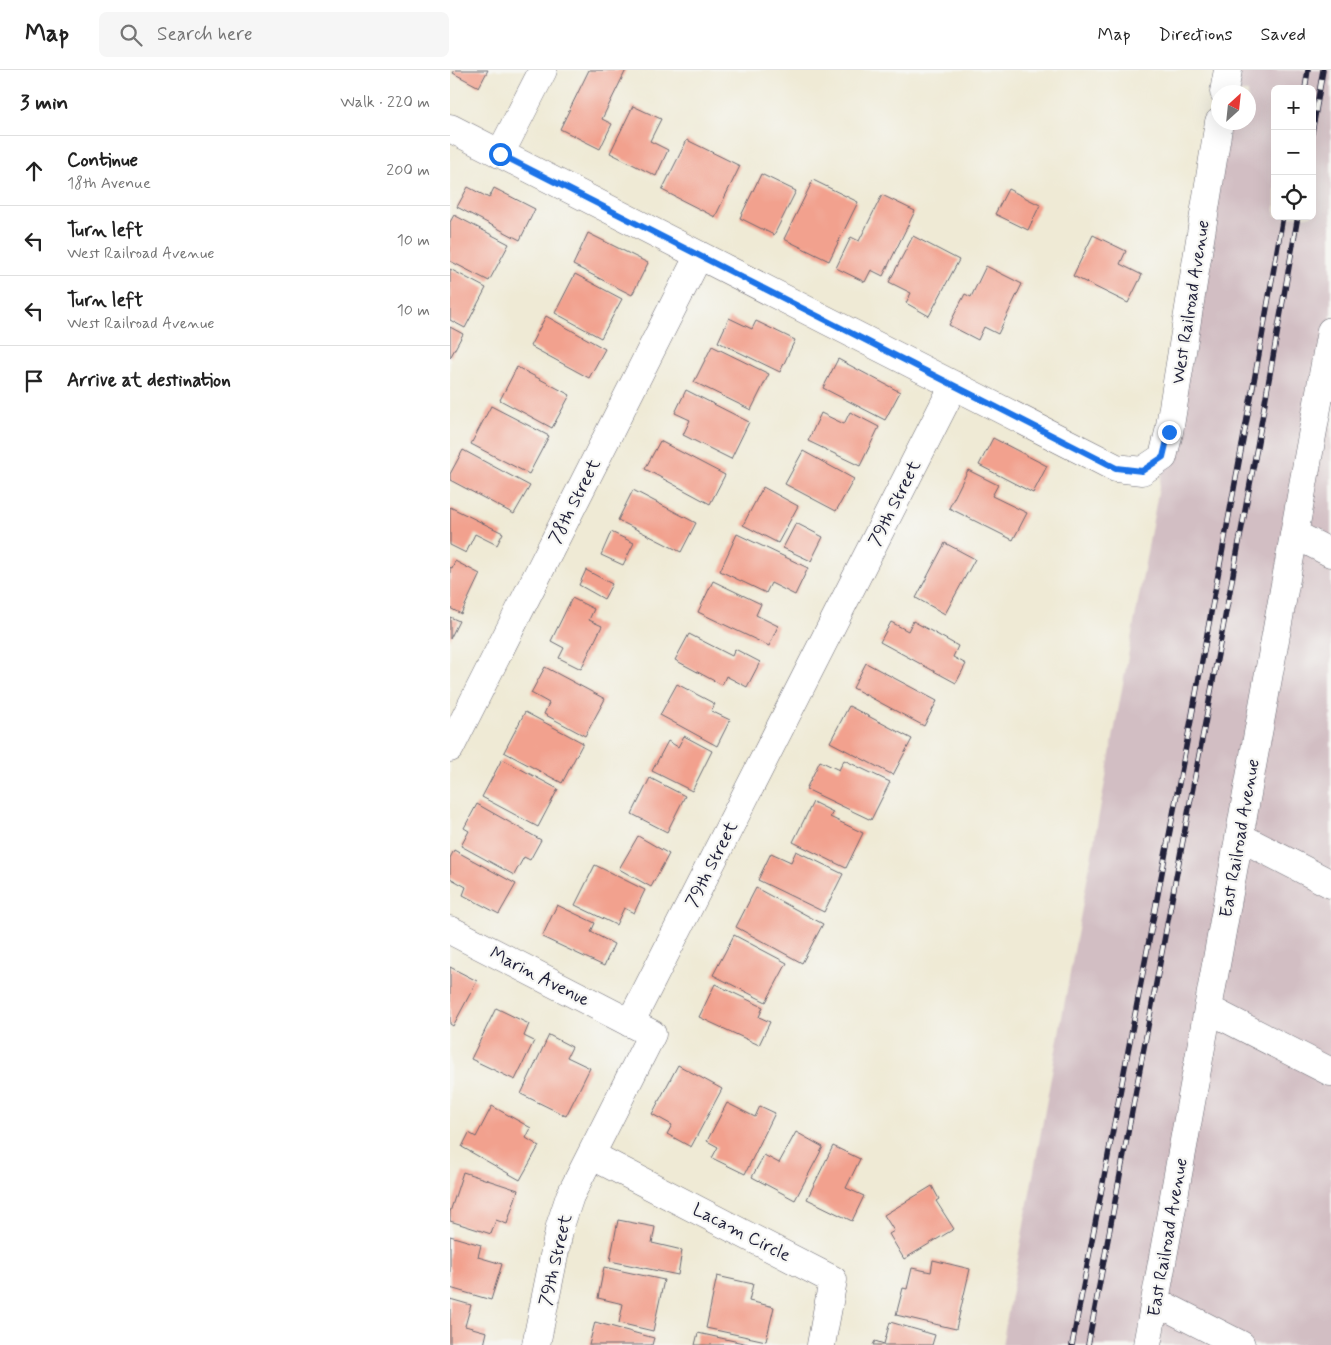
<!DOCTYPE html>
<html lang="en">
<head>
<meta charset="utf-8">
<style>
	body { margin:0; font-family:Mynerve,sans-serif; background:#f6f6f6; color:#222 }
	.controls { position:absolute; right:15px; top:15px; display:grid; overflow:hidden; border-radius:8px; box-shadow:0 5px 20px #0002 }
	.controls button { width:45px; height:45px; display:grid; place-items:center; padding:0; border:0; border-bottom:1px solid #e0e0e0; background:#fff; color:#222; font:25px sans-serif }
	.compass { position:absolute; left:761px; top:15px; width:45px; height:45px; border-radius:50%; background:#fff; box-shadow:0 5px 20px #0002; rotate:27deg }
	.stop { position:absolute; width:15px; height:15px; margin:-11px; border:4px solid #1a73e8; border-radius:50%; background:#fff }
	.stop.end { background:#1a73e8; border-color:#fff; box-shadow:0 1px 5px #0008 }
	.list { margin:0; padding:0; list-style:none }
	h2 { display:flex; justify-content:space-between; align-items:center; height:65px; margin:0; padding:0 20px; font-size:21px }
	h2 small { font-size:16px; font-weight:400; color:#767676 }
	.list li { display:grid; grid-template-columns:32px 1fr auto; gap:15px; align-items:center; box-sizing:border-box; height:70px; padding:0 20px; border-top:1px solid #e0e0e0 }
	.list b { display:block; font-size:19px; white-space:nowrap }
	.list p { margin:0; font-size:16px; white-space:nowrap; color:#767676 }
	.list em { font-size:16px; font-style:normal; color:#767676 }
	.icon { flex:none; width:28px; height:28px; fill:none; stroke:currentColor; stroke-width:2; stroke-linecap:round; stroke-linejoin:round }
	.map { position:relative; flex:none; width:881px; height:1275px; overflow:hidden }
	header { display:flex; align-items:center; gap:30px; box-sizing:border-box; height:70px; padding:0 25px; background:#fff; border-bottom:1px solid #e0e0e0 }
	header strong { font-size:24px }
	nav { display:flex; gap:28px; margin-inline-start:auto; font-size:18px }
	.search { width:350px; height:45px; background:#f6f6f6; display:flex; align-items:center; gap:12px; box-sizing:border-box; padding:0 18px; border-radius:8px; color:#767676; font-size:19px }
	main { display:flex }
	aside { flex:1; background:#fff }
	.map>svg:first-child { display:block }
	.industrial { fill:#d2bec3; fill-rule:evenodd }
	.building { fill:#f2a18e }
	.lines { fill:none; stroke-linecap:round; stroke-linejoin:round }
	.minor-casing { stroke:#6a6871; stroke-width:29 }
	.minor { stroke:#fff; stroke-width:28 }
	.rail-casing { stroke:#22223b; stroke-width:5.5 }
	.rail { stroke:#f6f6f2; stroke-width:4; stroke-dasharray:11; stroke-linecap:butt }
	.route { stroke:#1a73e8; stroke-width:6 }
	.labels { text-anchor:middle; stroke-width:4.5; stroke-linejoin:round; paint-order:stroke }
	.street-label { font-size:18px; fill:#22223b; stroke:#f6f6f2 }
</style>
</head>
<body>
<header>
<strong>Map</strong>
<div class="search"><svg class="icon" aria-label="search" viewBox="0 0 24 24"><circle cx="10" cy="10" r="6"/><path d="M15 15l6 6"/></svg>Search here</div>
<nav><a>Map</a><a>Directions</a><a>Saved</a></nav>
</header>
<main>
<aside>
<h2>3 min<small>Walk · 220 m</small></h2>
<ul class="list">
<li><svg class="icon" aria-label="ahead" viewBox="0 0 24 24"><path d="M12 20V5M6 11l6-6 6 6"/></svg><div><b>Continue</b><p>18th Avenue</p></div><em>200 m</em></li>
<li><svg class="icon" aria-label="left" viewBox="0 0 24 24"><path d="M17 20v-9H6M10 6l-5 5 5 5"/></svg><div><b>Turn left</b><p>West Railroad Avenue</p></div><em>10 m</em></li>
<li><svg class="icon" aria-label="left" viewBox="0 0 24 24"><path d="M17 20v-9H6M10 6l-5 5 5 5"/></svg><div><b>Turn left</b><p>West Railroad Avenue</p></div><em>10 m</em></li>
<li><svg class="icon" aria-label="arrive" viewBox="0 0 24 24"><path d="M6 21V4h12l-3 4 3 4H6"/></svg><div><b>Arrive at destination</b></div></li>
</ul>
</aside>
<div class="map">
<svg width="881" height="1275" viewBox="0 0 881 1275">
	<rect width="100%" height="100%" fill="#f6f6f2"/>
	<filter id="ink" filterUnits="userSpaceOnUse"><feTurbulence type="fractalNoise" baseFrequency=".02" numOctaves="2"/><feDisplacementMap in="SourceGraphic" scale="10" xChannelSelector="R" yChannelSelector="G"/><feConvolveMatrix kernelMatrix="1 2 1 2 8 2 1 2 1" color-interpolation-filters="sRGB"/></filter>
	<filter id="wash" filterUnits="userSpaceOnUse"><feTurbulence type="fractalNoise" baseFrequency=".0096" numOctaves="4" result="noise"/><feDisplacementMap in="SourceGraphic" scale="20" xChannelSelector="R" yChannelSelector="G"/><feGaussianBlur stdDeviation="1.12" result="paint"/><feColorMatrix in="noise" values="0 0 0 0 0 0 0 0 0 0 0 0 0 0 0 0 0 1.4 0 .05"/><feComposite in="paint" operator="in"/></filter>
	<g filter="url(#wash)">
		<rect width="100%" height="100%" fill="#efead5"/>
		<path class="industrial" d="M 778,0 L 881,0 L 881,1275 L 552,1275 L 719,362 L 769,53 L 798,52 L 798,22 L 774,22 ZM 825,19 L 862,19 L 862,146 L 825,146 Z"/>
		<g id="blocks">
			<path class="building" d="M 5,0 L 38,0 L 29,17 L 3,3 Z
				M 139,0 L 176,0 L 152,49 L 162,54 L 150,79 L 110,59 Z
				M 183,36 L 211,49 L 200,71 L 218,80 L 206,106 L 160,83 Z
				M 237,70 L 290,96 L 265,147 L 212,120 Z
				M 311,104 L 346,121 L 324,165 L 290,148 Z
				M 363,110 L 408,132 L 379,191 L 334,169 Z
				M 18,117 L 39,128 L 44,118 L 85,139 L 70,170 L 7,137 Z
				M 558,119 L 590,135 L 578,160 L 545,144 Z
				M 432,125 L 465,141 L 433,206 L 421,200 L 415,212 L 386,198 L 401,167 L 409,171 Z
				M 4,145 L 59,174 L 39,211 L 0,191 L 0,152 Z
				M 138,163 L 198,193 L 182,225 L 123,195 Z
				M 643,165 L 676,181 L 670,194 L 692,205 L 678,233 L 623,206 Z
				M 463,166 L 509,190 L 479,246 L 456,233 L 461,223 L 439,212 Z
				M 536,196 L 572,214 L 548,264 L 534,257 L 528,270 L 499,255 L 515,224 L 521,227 Z
				M 0,199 L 36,218 L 15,258 L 0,250 Z
				M 125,204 L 172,229 L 151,268 L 105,243 Z
				M 96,246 L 155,279 L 139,308 L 80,276 Z
				M 279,248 L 302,259 L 306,251 L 345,270 L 330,302 L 268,272 Z
				M 0,257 L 13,264 L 0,288 Z
				M 262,276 L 319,304 L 301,340 L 244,312 Z
				M 388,289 L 450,322 L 435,350 L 373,318 Z
				M 67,297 L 120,325 L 102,358 L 50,330 Z
				M 236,320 L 299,352 L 281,389 L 233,365 L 240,350 L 225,343 Z
				M 41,336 L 99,366 L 79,404 L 21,374 Z
				M 400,342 L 429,357 L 410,396 L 358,371 L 371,343 L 394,354 Z
				M 543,368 L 597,396 L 583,423 L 529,395 Z
				M 210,371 L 275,405 L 260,434 L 195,399 Z
				M 13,380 L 80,416 L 64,444 L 0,410 L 0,404 Z
				M 353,381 L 404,409 L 386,441 L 335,414 Z
				M 518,400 L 548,415 L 542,426 L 577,443 L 563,470 L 499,438 Z
				M 313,417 L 348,436 L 328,473 L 293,455 Z
				M 183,420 L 246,453 L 231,482 L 168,450 Z
				M 0,437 L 53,463 L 47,475 L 25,464 L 16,483 L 0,475 Z
				M 346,453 L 373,467 L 361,491 L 333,478 Z
				M 161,462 L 184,473 L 173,495 L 151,485 Z
				M 287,464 L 358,498 L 345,525 L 321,513 L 316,523 L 270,501 Z
				M 495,473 L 525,489 L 495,544 L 466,528 Z
				M 5,491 L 30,504 L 11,544 L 0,538 L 0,497 L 2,498 Z
				M 136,500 L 162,514 L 154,529 L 129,515 Z
				M 263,511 L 311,534 L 306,545 L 328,556 L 319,576 L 248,542 Z
				M 122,528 L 144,539 L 139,550 L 152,556 L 131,599 L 109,588 L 114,578 L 101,571 Z
				M 0,547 L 9,551 L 0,569 Z
				M 463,551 L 508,576 L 503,587 L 516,594 L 506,613 L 430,572 L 441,552 L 458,561 Z
				M 239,564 L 282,586 L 285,579 L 310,592 L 297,617 L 276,606 L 272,615 L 225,590 Z
				M 416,593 L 487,631 L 474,656 L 403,618 Z
				M 95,597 L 155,629 L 135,666 L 94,644 L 99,633 L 81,623 Z
				M 227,614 L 265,634 L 261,641 L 280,650 L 267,676 L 210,645 Z
				M 399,636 L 462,669 L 443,705 L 380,672 Z
				M 75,642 L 133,673 L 112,713 L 54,682 Z
				M 234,666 L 262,681 L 242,721 L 202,701 L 218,671 L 228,677 Z
				M 52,689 L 108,719 L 88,757 L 32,727 Z
				M 394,690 L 440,712 L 421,750 L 356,719 L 370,691 L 389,700 Z
				M 200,708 L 235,726 L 217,762 L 182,744 Z
				M 363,732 L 383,742 L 380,747 L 413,763 L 396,798 L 343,772 Z
				M 27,734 L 91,770 L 80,790 L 74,787 L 64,805 L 11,776 L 19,761 L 14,758 Z
				M 188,766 L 219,784 L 201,817 L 169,799 Z
				M 4,780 L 66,814 L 49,844 L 13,825 L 16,817 L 0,808 L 0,788 Z
				M 346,781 L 393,804 L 374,842 L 308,810 L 321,783 L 341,792 Z
				M 145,795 L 195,820 L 184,843 L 174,838 L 166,855 L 125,835 Z
				M 306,818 L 373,854 L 352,893 L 286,857 Z
				M 107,835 L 145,853 L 141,862 L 164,874 L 154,896 L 92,867 Z
				M 284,865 L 337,893 L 316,932 L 263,905 Z
				M 0,897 L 27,911 L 3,956 L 0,954 Z
				M 265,914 L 313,937 L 309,947 L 320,952 L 309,975 L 249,947 Z
				M 46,938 L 79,954 L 74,966 L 84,971 L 65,1010 L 21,989 Z
				M 99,965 L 122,977 L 117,987 L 140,998 L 116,1046 L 71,1024 Z
				M 228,995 L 272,1019 L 241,1077 L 217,1064 L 222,1055 L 202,1044 Z
				M 277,1033 L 305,1047 L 310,1036 L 325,1043 L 295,1104 L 262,1088 L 268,1077 L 257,1071 Z
				M 42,1036 L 81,1058 L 76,1068 L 89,1076 L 70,1110 L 12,1077 L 19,1063 L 26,1067 Z
				M 346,1062 L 373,1077 L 345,1130 L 302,1107 L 314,1085 L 329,1093 Z
				M 383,1076 L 410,1089 L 396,1118 L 414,1126 L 402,1151 L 357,1129 Z
				M 13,1102 L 68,1120 L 57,1154 L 46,1150 L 41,1164 L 0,1151 L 0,1142 Z
				M 482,1116 L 489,1129 L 486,1131 L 504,1159 L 454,1189 L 439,1164 L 444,1161 L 434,1145 Z
				M 168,1150 L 205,1157 L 202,1173 L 232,1180 L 228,1205 L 160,1191 Z
				M 0,1166 L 31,1175 L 28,1187 L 52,1194 L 41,1230 L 0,1218 Z
				M 483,1190 L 520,1199 L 506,1259 L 446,1245 L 453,1218 L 457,1219 L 462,1198 L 481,1202 Z
				M 154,1197 L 214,1210 L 203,1261 L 169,1253 L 173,1234 L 148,1228 Z
				M 267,1206 L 303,1214 L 299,1231 L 324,1237 L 316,1271 L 256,1258 Z
				M 0,1229 L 21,1235 L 15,1256 L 37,1262 L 34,1275 L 0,1275 Z
				M 145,1252 L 204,1268 L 202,1275 L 139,1275 Z
				M 440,1252 L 485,1265 L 482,1275 L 423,1275 L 425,1271 L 434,1274 Z
				M 248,1263 L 298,1274 L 298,1275 L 245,1275 Z"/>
		</g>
	</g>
	<g filter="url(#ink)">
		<use href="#blocks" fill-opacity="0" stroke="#6a6871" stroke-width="1"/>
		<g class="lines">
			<g class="minor-casing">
				<path id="minor" d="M 774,22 L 778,0
					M 0,58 L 666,398 L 692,401 L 713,387 L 719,362 L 769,52
					M 50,84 L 93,0
					M 844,464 L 881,483
					M 0,678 L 249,185
					M 790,767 L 881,814
					M 0,860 L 202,964 L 120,1126 L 110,1156 L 86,1275
					M 758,939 L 881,1002
					M 180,953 L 504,315
					M 141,1085 L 383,1210 L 371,1275
					M 705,1231 L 791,1275
					M 697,1275 L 881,261"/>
			</g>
			<use href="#minor" class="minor"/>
			<g class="rail-casing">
				<path id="rail" d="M 855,19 L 858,0
					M 862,63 L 873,0
					M 622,1275 L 742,645 L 809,284 L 833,146
					M 638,1275 L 807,377 L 848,146"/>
			</g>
			<use href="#rail" class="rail"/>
		</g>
	</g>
	<g class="lines" filter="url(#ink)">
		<path class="route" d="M 50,84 L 666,398 L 692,401 L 713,387 L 719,362"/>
	</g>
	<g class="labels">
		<g class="street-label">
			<text transform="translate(740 232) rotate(-81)" y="6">West Railroad Avenue</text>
			<text transform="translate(124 431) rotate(-63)" y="6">78th Street</text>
			<text transform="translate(444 433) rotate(-63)" y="6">79th Street</text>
			<text transform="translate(789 768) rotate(-80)" y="6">East Railroad Avenue</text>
			<text transform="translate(261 794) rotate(-63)" y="6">79th Street</text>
			<text transform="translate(90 906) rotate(27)" y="6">Marin Avenue</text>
			<text transform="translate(292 1162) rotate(27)" y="6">Lacam Circle</text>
			<text transform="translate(717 1167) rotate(-80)" y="6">East Railroad Avenue</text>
			<text transform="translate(105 1190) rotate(-77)" y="6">79th Street</text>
		</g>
	</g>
</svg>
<div class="controls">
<button>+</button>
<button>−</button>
<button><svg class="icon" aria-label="locate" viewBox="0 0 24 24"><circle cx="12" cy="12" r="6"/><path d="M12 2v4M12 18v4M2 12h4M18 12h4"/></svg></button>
</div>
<svg class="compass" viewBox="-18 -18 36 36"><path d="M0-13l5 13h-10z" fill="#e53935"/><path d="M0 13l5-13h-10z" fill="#767676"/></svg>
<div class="stop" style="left:50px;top:84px"></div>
<div class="stop end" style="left:719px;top:362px"></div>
</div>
</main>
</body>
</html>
